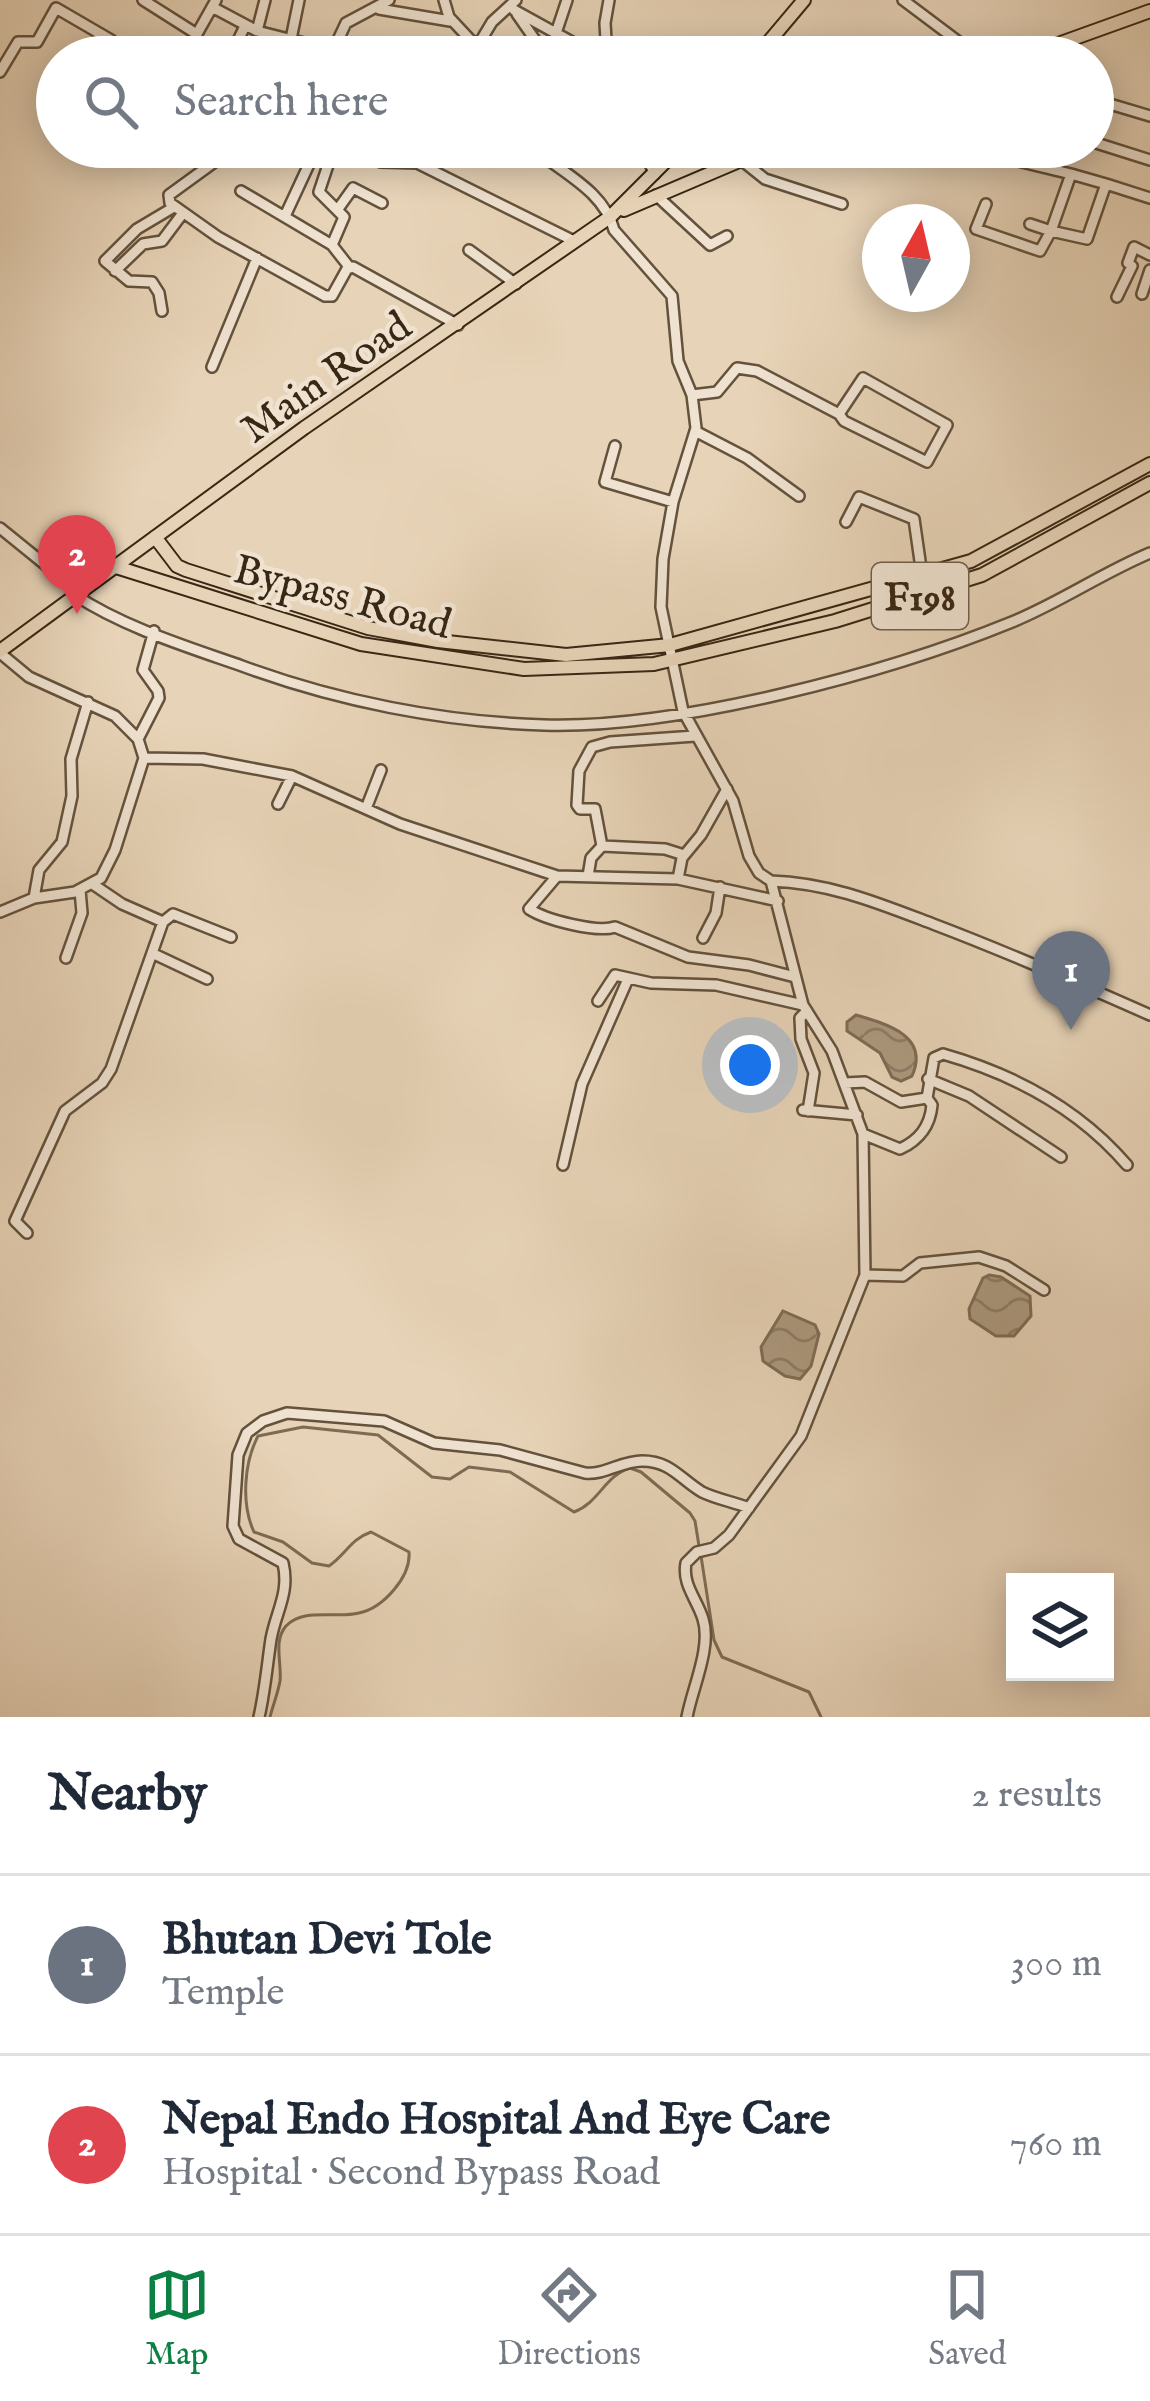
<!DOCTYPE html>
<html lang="en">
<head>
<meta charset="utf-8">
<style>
	body { margin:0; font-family:"IM FELL English",serif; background:#f2f2f3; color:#1f2937 }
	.controls { position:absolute; right:36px; bottom:36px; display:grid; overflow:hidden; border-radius:0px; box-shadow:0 6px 30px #0003 }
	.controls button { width:108px; height:108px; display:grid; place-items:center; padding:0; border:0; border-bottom:3px solid #e0e1e3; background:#fff; color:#1f2937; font:60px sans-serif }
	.compass { position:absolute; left:862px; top:204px; width:108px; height:108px; border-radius:50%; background:#fff; box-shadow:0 6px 30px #0003; rotate:8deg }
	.you { position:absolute; left:750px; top:1065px; width:42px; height:42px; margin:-30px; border:9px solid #fff; border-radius:50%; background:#1a73e8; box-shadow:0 0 0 18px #1a73e833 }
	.badge { display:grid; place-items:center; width:78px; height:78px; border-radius:50%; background:#0b8043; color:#fff; font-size:39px; font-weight:700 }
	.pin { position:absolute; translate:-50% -99px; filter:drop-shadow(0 3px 6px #0008) }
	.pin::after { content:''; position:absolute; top:63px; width:42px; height:36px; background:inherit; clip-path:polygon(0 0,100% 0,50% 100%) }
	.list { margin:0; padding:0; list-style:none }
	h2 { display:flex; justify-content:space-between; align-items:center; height:156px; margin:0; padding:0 48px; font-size:51px }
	h2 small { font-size:39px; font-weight:400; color:#747a83 }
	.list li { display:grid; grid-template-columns:78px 1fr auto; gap:36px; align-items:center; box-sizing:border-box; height:180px; padding:0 48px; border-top:3px solid #e0e1e3 }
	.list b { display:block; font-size:45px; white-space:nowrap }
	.list p { margin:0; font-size:39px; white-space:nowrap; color:#747a83 }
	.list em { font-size:39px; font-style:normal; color:#747a83 }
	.icon { flex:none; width:66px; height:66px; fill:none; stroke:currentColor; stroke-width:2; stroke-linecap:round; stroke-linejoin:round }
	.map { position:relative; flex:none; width:1150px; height:1717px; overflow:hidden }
	.search { position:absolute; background:#fff; box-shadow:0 6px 30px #0003; left:36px; right:36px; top:36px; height:132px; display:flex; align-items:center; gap:30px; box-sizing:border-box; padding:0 42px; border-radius:66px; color:#747a83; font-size:45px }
	.sheet { height:516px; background:#fff }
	nav { display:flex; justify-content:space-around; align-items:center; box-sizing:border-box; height:168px; border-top:3px solid #e0e1e3; background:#fff; font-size:33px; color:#747a83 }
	nav a { display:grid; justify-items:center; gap:6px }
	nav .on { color:#0b8043 }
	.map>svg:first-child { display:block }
	.water { fill:url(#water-waves); stroke:#7e6b54; stroke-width:3 }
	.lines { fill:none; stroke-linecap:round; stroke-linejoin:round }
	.stream { stroke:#7e6b54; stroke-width:3 }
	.minor-casing { stroke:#64523c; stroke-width:14 }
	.major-casing { stroke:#382713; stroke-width:16 }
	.minor { stroke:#efe2d0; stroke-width:9 }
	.major { stroke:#e7d3b7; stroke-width:12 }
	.labels { text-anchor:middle; stroke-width:9; stroke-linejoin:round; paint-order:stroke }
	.shield { fill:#efe2d0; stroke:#6f5f4c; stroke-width:3 }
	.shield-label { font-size:39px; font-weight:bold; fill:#382713 }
	.street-label { font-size:42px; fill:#382713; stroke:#efe2d0 }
</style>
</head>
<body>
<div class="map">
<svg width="1150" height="1717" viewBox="0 0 1150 1717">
	<defs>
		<pattern id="water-waves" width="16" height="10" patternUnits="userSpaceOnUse" patternTransform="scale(3)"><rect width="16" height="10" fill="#ac997f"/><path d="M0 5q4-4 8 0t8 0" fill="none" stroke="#8d7d67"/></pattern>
	</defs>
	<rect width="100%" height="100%" fill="#e7d3b7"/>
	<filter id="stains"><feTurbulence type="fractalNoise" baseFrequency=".00167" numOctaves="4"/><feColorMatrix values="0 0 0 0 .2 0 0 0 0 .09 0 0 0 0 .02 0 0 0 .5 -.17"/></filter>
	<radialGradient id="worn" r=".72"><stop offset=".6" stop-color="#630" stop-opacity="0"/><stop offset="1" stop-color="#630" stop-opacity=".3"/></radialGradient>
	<path class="water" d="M 856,1015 C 887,1024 930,1036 912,1076 L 901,1081 L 892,1077 L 880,1053 L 847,1031 L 847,1022 Z
		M 989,1275 L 1001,1277 L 1030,1296 L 1031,1316 L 1014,1336 L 996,1336 L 970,1319 L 969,1309 L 983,1278 Z
		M 783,1311 L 815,1325 L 819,1334 L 811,1366 L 800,1379 L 785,1376 L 763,1361 L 761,1347 Z"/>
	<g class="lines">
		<path class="stream" d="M 701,1556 L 714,1640 L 722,1657 L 809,1692 L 821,1717
			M 270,1717 C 273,1705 278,1693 280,1681 C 282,1663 273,1641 286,1626 C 304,1607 336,1619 359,1613 C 383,1608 411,1577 409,1552 L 371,1532 C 351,1539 346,1554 329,1566 L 312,1563 L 283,1542 L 254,1532 C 241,1504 244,1463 258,1436 L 303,1427 L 378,1435 L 432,1477 L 450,1479 L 469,1467 L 510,1472 L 574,1512 C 600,1502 604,1476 630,1468 L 641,1472 L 690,1513 L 695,1521 L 699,1546"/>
		<g class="minor-casing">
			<path id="minor" d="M 143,0 L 195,33
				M 444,0 L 449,17 L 477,47 L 492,22 L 516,0
				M 903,0 L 963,45 L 961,57
				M 212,7 L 257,31 L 332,50
				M 379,9 L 450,21
				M 514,10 L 599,57
				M 517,14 L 540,47 L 541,57
				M 257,31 L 265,0
				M 556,33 L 567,0
				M 291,39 L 299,0
				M 184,57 L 216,0
				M 230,57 L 245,26
				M 266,57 L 274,57
				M 330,57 L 346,23 L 389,0
				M 459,57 L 477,47 L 493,57
				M 607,57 L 605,23 L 609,0
				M 0,72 L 18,42 L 37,42 L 56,8 L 111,40 L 130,57
				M 1093,99 L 1150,116
				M 1093,142 L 1150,160
				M 235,147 L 169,195 L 170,203 L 218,237 L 325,296 L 332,296 L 347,269 L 353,267 L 458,325
				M 486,147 L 508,158 L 518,147
				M 532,147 C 560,172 604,190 614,230 L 672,296 L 678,361 L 692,395 L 696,428 L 673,502 L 663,559 L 661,607 L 683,711 L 733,801 L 749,856 L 759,873 L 771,881 L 803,1005 L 832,1051 L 863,1134 L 865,1275 L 801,1436 L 729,1535 L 714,1548 L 697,1552 L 686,1563 C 682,1585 697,1599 703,1619 C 712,1647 692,1689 687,1717
				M 641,147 L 655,174
				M 999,147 L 998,154 L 1005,158 L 1071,174 L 1051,231 L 1087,239 L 1106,184 L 1150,198
				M 740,159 L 765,179 L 842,204
				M 380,162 L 417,163 L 574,241
				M 1071,174 L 1106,184
				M 241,191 L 332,245 L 350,268
				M 656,195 L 710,245 L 727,236
				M 986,204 L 976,229 L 1040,251 L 1051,231 L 1030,224
				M 338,209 L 353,188 L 382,203
				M 285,216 L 317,147
				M 332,245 L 344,217 L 319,192 L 334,147
				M 469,250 L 516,284
				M 115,271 L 143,244 L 162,241 L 183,213
				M 1142,294 L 1150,270
				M 1117,297 L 1132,266 L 1128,263 L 1134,247 L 1150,255
				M 162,311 L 159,293 L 152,282 L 129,281 L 105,261 L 137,229 L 174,207
				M 212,367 L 257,258
				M 692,395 L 717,392 L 737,368 L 757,371 L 839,414 L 863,378 L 947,425 L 927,462 L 844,421 L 839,414
				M 695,431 L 747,458 L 799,496
				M 615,446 L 605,482 L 673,502
				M 846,522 L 859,497 L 914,519 L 922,575 L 929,593
				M 0,528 L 79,592
				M 75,595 C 123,627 188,647 242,666 C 337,701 442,722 544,725 C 678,729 887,673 1012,622 C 1059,603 1102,573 1150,553
				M 0,653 L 29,677 L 115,716 L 138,739 L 144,758 L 115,850 L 101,878 L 75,892 L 34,898 L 0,912
				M 138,739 L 159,698 L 158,691 L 143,670 L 154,631
				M 144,758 L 203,759 L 292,776 L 400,824 L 557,876 L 678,879 L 778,901
				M 278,804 L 292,776
				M 367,806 L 381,770
				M 602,846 L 595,809 L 580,809 L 577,805 L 579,771 L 592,747 L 610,742 L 695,736
				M 557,876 L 529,909 C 546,920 597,933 615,927 L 688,957 L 749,965 L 795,977
				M 588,876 L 591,858 L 602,846 L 665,849 L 684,855
				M 678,879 L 682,858 L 701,835 L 727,789
				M 771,881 C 830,883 878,903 933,924 C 1007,952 1078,983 1150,1015
				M 94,885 L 122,904 L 163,922
				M 34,898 L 39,870 L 62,842 L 72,796 L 71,759 L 88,702
				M 703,938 L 716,913 L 720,887
				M 154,954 L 207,979
				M 66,958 L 82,913 L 80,890
				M 598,1001 L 615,975 L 651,983 L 716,985 L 803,1005
				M 807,1011 L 800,1018 L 801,1039 L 814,1073 L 808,1111
				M 928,1079 L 969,1096 L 1061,1157
				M 845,1083 L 865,1082 L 901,1102 L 927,1098
				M 803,1110 L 857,1115
				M 863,1134 L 900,1149 C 919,1140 930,1127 932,1105 L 927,1098 L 934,1058 L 943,1054 C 1013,1074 1079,1109 1127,1165
				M 563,1165 L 582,1084 L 628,979
				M 27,1233 L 15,1221 L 65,1111 L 102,1083 L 111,1069 L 163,922 L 173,914 L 231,937
				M 865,1275 L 903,1276 L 920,1263 L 979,1257 L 1006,1266 L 1044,1290
				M 259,1717 C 265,1691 267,1666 271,1639 C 276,1611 290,1593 283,1563 L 239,1539 L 233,1526 L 238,1455 L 247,1433 L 263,1421 L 287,1413 L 384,1421 L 434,1443 L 500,1450 L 585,1473 C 605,1475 621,1461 642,1461 C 671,1461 680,1479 702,1492 C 716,1499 734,1502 749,1508"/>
		</g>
		<g class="major-casing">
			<path id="major" d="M 756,57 L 804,0
				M 1022,57 L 1150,11
				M 624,210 L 772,147
				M 155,537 L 177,566 L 186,570 L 368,628 L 438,641 L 566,655 L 670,645 L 971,561 L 1150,464
				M 113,566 L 361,644 L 524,669 L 654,664 L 835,621 L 982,575 L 1150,483
				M 0,651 L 304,428 L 610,217 L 680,147"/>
		</g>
		<use href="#minor" class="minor"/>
		<use href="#major" class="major"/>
	</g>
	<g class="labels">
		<rect class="shield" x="872" y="563" width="96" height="66" rx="9"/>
		<g class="shield-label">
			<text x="920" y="610">F198</text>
		</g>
		<g class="street-label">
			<text transform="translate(325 376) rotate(-35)" y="15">Main Road</text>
			<text transform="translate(343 595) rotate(15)" y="15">Bypass Road</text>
		</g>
	</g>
	<rect width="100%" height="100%" filter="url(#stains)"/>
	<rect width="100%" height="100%" fill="url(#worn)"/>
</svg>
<div class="controls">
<button><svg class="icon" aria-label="layers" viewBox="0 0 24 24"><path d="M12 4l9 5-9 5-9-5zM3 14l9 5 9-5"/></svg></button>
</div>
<svg class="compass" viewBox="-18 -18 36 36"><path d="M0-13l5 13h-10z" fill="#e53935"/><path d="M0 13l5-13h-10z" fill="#747a83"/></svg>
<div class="you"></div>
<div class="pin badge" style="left:1071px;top:1030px;background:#6b7280">1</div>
<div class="pin badge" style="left:77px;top:614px;background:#e0444e">2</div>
<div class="search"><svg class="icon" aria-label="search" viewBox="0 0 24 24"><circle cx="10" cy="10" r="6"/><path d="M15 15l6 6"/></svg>Search here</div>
</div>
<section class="sheet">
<h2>Nearby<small>2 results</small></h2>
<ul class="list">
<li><span class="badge" style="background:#6b7280">1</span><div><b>Bhutan Devi Tole</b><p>Temple</p></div><em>300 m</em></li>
<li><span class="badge" style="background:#e0444e">2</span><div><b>Nepal Endo Hospital And Eye Care</b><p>Hospital · Second Bypass Road</p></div><em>760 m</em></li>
</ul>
</section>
<nav>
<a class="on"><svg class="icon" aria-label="map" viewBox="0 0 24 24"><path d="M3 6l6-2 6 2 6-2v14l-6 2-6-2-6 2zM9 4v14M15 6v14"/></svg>Map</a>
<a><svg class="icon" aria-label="directions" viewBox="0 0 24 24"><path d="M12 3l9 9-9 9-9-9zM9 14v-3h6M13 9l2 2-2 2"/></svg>Directions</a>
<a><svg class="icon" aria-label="saved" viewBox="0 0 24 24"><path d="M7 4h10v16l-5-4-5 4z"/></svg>Saved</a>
</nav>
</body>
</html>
